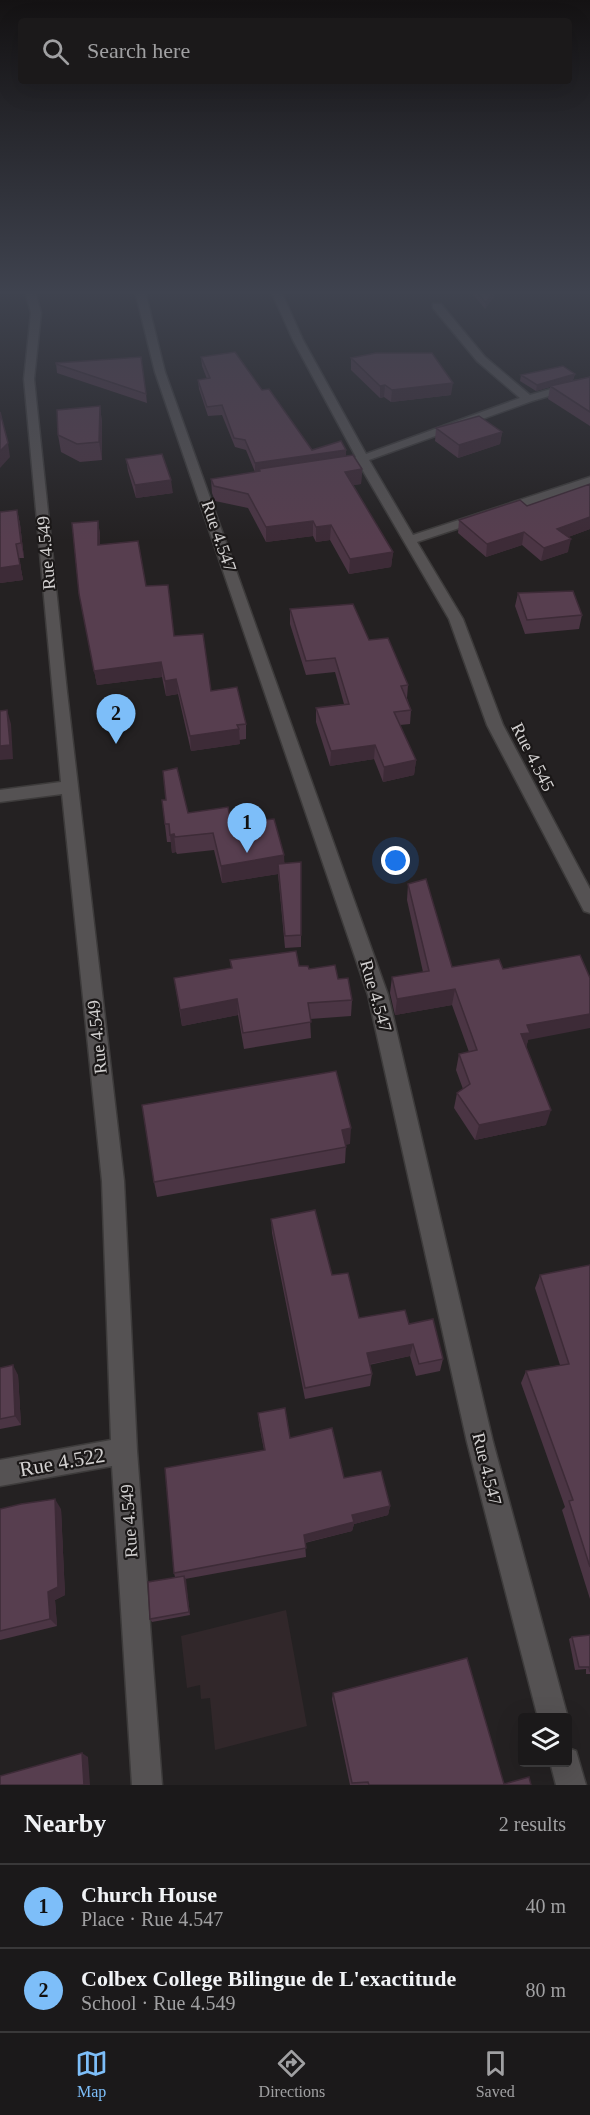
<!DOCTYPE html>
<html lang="en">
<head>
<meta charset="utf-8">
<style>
	body { margin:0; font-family:Georgia,serif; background:#242223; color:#f1f3f6 }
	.controls { position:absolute; right:18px; bottom:18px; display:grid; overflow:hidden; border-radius:6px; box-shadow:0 6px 24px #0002 }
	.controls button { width:54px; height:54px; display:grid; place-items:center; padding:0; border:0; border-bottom:2px solid #393839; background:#1b191a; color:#f1f3f6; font:30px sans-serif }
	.you { position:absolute; left:396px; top:861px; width:21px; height:21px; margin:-15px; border:4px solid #fff; border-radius:50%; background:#1a73e8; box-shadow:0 0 0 9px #1a73e833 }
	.badge { display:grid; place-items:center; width:39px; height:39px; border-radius:50%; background:#7dbef9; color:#111; font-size:20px; font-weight:700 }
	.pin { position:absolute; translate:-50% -50px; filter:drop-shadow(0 2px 3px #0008) }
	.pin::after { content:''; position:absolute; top:32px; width:21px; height:18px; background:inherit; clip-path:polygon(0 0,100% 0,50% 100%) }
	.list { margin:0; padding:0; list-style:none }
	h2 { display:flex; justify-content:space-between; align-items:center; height:78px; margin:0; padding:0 24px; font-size:26px }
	h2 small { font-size:20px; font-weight:400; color:#a0a0a2 }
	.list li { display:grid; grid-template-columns:39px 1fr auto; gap:18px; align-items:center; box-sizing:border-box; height:84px; padding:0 24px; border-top:2px solid #393839 }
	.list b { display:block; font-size:22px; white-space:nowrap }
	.list p { margin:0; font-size:20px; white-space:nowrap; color:#a0a0a2 }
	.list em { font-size:20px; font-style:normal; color:#a0a0a2 }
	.icon { flex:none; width:33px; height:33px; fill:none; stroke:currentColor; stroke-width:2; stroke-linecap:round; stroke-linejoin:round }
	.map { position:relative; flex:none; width:590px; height:1785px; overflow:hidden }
	.search { position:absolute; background:#1b191a; box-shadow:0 6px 24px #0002; left:18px; right:18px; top:18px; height:66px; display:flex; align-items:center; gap:15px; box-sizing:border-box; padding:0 21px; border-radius:6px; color:#a0a0a2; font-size:22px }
	.sheet { height:246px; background:#1b191a }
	nav { display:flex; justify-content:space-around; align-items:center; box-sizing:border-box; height:84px; border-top:2px solid #393839; background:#1b191a; font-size:16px; color:#a0a0a2 }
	nav a { display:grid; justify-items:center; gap:3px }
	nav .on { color:#7dbef9 }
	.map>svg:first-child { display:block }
	.built { fill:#31272a }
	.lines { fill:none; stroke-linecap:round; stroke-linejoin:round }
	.stream { stroke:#17091c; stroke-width:5 }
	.street-casing { stroke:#3d3b3b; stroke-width:3 }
	.street { fill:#555253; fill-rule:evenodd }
	.wall { fill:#4b3544 }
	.shaded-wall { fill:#3d2b37 }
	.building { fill:#573e4f; stroke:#3d2b37; stroke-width:1.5 }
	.labels { text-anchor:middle; stroke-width:4.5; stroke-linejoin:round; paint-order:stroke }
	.street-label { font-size:18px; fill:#d3d1d1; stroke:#1b1818 }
	.near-street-label { font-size:21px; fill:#d3d1d1; stroke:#1b1818 }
</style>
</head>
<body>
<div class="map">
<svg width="590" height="1785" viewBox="0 0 590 1785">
	<rect width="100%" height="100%" fill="#242122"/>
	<path class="built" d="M 286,1610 L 307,1726 L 215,1750 L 210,1698 L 201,1699 L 200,1685 L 187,1688 L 181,1636 Z"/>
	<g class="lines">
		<path class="stream" d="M 44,291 L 64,291"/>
		<g class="street-casing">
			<path id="street" d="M 25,291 L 35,291 L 41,313 L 34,379 L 67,692 L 124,1181 L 137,1451 L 162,1785 L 132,1785 L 112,1466 L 0,1486 L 0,1460 L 111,1440 L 102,1181 L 62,794 L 0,802 L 0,790 L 61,782 L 24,379 L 31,313 Z
				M 135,291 L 145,291 L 165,372 L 388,995 L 493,1442 L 568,1718 L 538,1718 L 467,1442 L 368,995 L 155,372 Z
				M 271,291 L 281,291 L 303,340 L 366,454 L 520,398 L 477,361 L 433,308 L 433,304 L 441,304 L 485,357 L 530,395 L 590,378 L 590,384 L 532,401 L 369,460 L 413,535 L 590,477 L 590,485 L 417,542 L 463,619 L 503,725 L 590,889 L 590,913 L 584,911 L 487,725 L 449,619 L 359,464 L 351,467 L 345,463 L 356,457 L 293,340 Z
				M 568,1748 L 576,1751 L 586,1785 L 556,1785 L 550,1762 L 568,1762 Z"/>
		</g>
		<use href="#street" class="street"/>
	</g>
	<path class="wall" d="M 470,291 L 498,291 L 485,309 Z
		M 201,357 L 262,390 L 312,450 L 346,456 L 362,469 L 361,484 L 353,485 L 393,552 L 391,567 L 349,574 L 330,540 L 316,542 L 313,536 L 266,542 L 248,508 L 215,501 L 212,493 L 211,479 L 255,472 L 246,450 L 235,447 L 222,415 L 208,416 L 199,389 L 198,380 L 207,379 L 202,366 Z
		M 351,358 L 451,395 L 391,402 L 384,397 L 380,398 L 351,370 Z
		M 56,363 L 146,394 L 147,403 L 57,373 Z
		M 575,374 L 573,380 L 590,377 L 590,426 L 548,399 L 550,387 L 536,391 L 520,381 L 521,375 Z
		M 100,406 L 102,423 L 102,460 L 80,462 L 61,452 L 58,435 Z
		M 436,428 L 502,432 L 500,444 L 458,458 L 435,441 Z
		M 126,459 L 173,493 L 136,498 L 128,471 Z
		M 590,484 L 590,529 L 568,537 L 568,552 L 541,561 L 522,545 L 486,557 L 458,533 L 459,520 L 527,506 Z
		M 17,510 L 20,524 L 24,558 L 19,558 L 23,580 L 0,583 Z
		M 98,521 L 100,535 L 100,545 L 146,586 L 174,636 L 211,691 L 246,724 L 246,739 L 239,740 L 240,744 L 191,751 L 178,694 L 166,696 L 162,677 L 97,685 L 82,608 Z
		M 518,593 L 582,615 L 579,629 L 525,634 L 515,606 Z
		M 290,609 L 369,640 L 408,685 L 407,698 L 411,710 L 410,724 L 400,725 L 416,760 L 414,775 L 383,782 L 374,759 L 330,766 L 316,722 L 316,708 L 344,704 L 335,672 L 306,675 L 290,624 Z
		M 162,800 L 188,813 L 231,823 L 285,863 L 301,935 L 301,947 L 285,948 L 278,874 L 222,883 L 214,850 L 177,854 L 176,852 L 172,853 L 171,842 L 167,842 Z
		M 408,884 L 452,967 L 528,1040 L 526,1048 L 546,1125 L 475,1140 L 454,1108 L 457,1093 L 463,1089 L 456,1070 L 459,1054 L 469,1052 L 452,1005 L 395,1015 L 390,993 L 392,977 L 423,972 L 407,900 Z
		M 230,960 L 299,966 L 338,979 L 352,1000 L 351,1016 L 310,1019 L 311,1038 L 244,1049 L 238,1015 L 182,1026 L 174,978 L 231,968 Z
		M 350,1144 L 346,1145 L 345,1163 L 157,1197 L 154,1182 Z
		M 271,1219 L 332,1275 L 359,1318 L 409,1324 L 443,1359 L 440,1371 L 416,1376 L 410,1356 L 369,1365 L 372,1374 L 370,1386 L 305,1399 L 272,1233 Z
		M 590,1265 L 590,1599 L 562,1510 L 565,1507 L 521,1383 L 526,1371 L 560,1365 L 535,1288 L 540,1275 Z
		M 0,1368 L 18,1375 L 21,1425 L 0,1429 Z
		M 258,1413 L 344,1478 L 390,1506 L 388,1515 L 354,1524 L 352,1531 L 305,1543 L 306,1557 L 185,1579 L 190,1615 L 152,1622 L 150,1619 L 175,1577 L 174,1573 L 264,1450 L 259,1424 Z
		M 0,1509 L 61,1509 L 65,1595 L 55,1600 L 57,1626 L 0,1640 Z
		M 590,1635 L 590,1674 L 586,1674 L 586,1669 L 575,1670 L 569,1639 L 572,1637 Z
		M 333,1693 L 504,1784 L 531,1785 L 350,1785 L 332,1699 Z"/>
	<path class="shaded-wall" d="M 494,291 L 498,291 L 485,309 L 486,303 Z
		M 575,374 L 573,380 L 536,391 L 537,385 Z
		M 453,383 L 451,395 L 391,402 L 392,390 Z
		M 385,385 L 384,397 L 380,398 L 380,386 Z
		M 100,406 L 102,423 L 102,460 L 99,442 Z
		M 502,432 L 500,444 L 458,458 L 459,445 Z
		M 8,443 L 10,457 L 0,468 L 0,451 Z
		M 346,450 L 346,459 L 259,469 L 259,472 L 255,473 L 255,463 Z
		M 362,469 L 361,484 L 344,486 L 345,472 Z
		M 171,480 L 173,493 L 136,498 L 135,485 Z
		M 17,510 L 20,524 L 24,558 L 21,543 Z
		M 590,517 L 590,529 L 555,542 L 557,529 Z
		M 98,521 L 100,535 L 100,559 L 98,545 Z
		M 313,521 L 313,536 L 266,542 L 266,527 Z
		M 331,525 L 330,540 L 316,542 L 316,527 Z
		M 524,532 L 522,545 L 486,557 L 487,544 Z
		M 571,539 L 568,552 L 541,561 L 544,548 Z
		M 393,552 L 391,567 L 349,574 L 350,559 Z
		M 19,558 L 23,580 L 0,583 L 0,568 Z
		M 161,662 L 162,677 L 97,685 L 94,671 Z
		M 176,679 L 178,694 L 166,696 L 165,681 Z
		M 7,710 L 11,724 L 13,759 L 0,760 L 0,746 Z
		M 239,729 L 240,744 L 191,751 L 190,736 Z
		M 375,745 L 374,759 L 330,766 L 331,751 Z
		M 416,760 L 414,775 L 383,782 L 384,767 Z
		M 174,834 L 176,852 L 172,853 L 170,835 Z
		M 284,855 L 285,873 L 278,864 L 278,874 L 222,883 L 221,866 Z
		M 455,989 L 452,1005 L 395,1015 L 397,999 Z
		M 237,999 L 238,1015 L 182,1026 L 180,1010 Z
		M 590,1014 L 590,1028 L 528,1040 L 526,1048 L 521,1034 L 527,1025 Z
		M 551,1110 L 546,1125 L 475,1140 L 479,1125 Z
		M 351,1128 L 350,1144 L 341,1146 L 342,1130 Z
		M 413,1344 L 410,1356 L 365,1365 L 367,1353 Z
		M 13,1365 L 18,1375 L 21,1425 L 15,1416 Z
		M 55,1499 L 61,1509 L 65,1595 L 55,1600 L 57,1626 L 50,1619 L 48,1592 Z
		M 390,1506 L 388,1515 L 354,1524 L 352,1531 L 303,1543 L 304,1535 L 352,1515 Z
		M 184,1576 L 186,1579 L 190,1615 L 189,1612 Z
		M 82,1753 L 88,1757 L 90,1785 L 84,1785 Z"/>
	<path class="building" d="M 476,291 L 494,291 L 486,303 Z
		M 235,352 L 262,390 L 269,389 L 312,450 L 341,441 L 346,450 L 255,463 L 245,440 L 234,438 L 222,405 L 207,407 L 198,380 L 210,378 L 201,357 Z
		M 376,353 L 432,353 L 453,383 L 392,390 L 385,385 L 380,386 L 351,358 Z
		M 141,357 L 146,394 L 56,364 L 56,363 Z
		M 563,366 L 575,374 L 537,385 L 521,375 Z
		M 590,377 L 590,412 L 550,386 Z
		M 100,406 L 99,442 L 77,444 L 58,435 L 57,410 Z
		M 0,412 L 8,443 L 0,451 Z
		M 479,416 L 502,432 L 459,445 L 436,428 Z
		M 162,454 L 171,480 L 135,485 L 126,459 Z
		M 353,455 L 362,469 L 345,472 L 393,552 L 350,559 L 331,525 L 316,527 L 313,521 L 266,527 L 248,494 L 214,486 L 211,479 L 260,471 L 259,469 Z
		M 590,484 L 590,517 L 557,529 L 571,539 L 544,548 L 524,532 L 487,544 L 459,520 L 520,500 L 527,506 Z
		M 17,510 L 21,543 L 16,544 L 20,565 L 0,568 L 0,512 Z
		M 98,521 L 98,545 L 138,541 L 146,586 L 168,585 L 174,636 L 203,634 L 211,691 L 237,687 L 246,724 L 237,725 L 239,729 L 190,736 L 176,679 L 165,681 L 161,662 L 94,671 L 79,594 L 72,523 Z
		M 573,591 L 582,615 L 527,620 L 518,593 Z
		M 353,604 L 369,640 L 388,638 L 408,685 L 401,686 L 411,710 L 394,712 L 416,760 L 384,767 L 375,745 L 331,751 L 316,708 L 349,704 L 335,658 L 306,661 L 290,609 Z
		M 7,710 L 10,745 L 0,746 L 0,711 Z
		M 177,768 L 188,813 L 228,807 L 231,823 L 274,819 L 284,855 L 221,866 L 213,833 L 175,837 L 174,834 L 170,835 L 169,824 L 165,824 L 162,800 L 166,800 L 163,771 Z
		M 301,862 L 301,935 L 285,936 L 278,864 Z
		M 426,879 L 452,967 L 499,959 L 503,969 L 580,955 L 590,978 L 590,1014 L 527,1025 L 530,1033 L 521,1034 L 551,1110 L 479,1125 L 457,1093 L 470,1084 L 459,1054 L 477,1050 L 455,989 L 397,999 L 392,977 L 429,971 L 408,884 Z
		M 296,951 L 299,966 L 308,966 L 309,969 L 335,965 L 338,979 L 348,978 L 352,1000 L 308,1003 L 311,1022 L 243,1033 L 237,999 L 180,1010 L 174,978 L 232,968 L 230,960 Z
		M 336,1071 L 351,1128 L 342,1130 L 346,1147 L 154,1182 L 142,1105 Z
		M 315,1210 L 332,1275 L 348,1273 L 359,1318 L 405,1310 L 409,1324 L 433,1319 L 443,1359 L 419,1364 L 413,1344 L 367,1353 L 372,1374 L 305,1388 L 271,1219 Z
		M 590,1265 L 590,1567 L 569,1501 L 573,1500 L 526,1371 L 569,1364 L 540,1275 Z
		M 13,1365 L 15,1416 L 0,1419 L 0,1368 Z
		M 285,1408 L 290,1438 L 332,1428 L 344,1478 L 381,1471 L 390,1506 L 352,1515 L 354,1522 L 304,1535 L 306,1548 L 174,1573 L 165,1468 L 265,1450 L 258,1413 Z
		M 55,1499 L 58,1587 L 48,1592 L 50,1619 L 0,1631 L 0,1509 L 21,1504 Z
		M 184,1576 L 189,1612 L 150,1619 L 148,1582 Z
		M 590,1635 L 590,1672 L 589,1667 L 579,1667 L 572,1637 Z
		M 467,1658 L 504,1784 L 529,1777 L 531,1785 L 369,1785 L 368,1782 L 352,1783 L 333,1693 Z
		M 82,1753 L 84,1785 L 0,1785 L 0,1776 Z"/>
	<linearGradient id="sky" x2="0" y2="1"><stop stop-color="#141213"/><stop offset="0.54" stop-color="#3f434f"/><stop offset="1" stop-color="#3f434f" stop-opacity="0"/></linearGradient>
	<rect width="590" height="541" fill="url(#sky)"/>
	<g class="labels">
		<g class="street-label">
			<text transform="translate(219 536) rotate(71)" y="6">Rue 4.547</text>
			<text transform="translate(46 553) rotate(-95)" y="6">Rue 4.549</text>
			<text transform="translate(533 757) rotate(63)" y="6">Rue 4.545</text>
			<text transform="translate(376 996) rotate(74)" y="6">Rue 4.547</text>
			<text transform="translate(97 1037) rotate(-96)" y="6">Rue 4.549</text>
			<text transform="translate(487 1469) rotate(76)" y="6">Rue 4.547</text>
			<text transform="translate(129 1521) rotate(-94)" y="6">Rue 4.549</text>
		</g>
		<g class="near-street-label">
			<text transform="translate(62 1462) rotate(-10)" y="7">Rue 4.522</text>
		</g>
	</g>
</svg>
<div class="controls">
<button><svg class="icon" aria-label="layers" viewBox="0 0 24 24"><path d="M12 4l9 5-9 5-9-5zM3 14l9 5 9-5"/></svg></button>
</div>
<div class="you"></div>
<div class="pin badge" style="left:247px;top:853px">1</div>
<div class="pin badge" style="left:116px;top:744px">2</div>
<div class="search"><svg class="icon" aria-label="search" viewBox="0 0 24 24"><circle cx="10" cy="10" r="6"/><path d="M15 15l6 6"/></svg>Search here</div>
</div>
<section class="sheet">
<h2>Nearby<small>2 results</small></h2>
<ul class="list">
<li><span class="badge">1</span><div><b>Church House</b><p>Place · Rue 4.547</p></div><em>40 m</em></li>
<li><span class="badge">2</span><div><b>Colbex College Bilingue de L'exactitude</b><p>School · Rue 4.549</p></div><em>80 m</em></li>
</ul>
</section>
<nav>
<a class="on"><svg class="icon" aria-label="map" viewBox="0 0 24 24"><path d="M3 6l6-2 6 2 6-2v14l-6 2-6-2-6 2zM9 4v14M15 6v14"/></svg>Map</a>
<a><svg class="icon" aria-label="directions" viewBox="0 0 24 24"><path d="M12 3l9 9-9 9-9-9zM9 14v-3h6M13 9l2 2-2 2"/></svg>Directions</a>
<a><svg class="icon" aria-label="saved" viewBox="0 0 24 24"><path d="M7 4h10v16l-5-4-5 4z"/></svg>Saved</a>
</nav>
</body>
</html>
